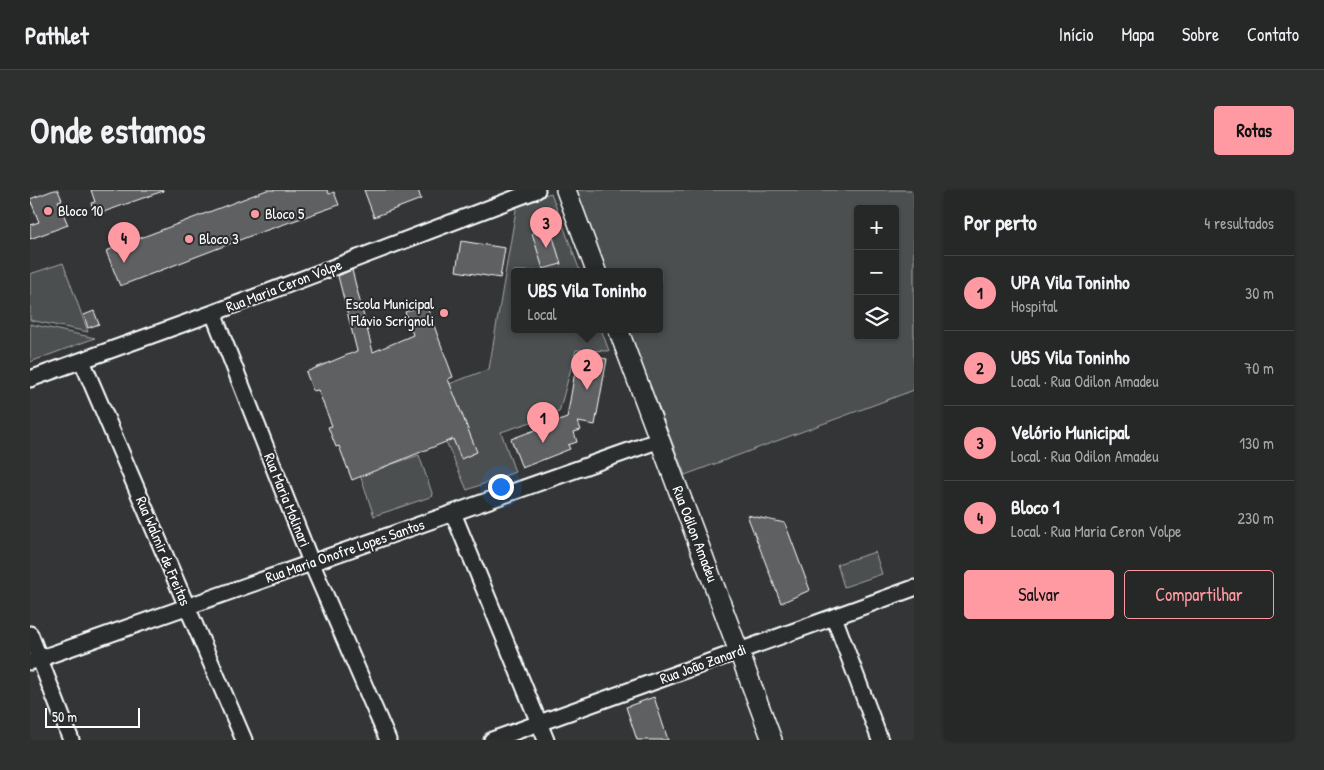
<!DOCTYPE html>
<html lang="pt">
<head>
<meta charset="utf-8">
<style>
	body { margin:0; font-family:"Patrick Hand",sans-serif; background:#2e3030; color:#f1f3f6 }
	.controls { position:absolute; right:15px; top:15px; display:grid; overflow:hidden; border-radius:5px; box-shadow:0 1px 4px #0004 }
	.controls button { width:45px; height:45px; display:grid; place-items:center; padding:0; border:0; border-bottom:1px solid #424445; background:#262828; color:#f1f3f6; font:25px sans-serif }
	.scale { position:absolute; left:15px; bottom:12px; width:95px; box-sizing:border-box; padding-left:5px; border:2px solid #fff; border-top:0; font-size:14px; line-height:18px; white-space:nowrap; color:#fff; -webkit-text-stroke:4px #2a2d2e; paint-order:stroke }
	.you { position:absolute; left:470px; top:296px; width:18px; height:18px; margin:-12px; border:4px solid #fff; border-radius:50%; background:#1a73e8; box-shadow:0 0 0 8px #1a73e833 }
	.badge { display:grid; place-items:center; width:32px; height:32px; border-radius:50%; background:#ff9aa2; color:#111; font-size:16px; font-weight:700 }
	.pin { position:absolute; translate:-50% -41px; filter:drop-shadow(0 1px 2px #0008) }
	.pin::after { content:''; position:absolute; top:26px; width:18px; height:15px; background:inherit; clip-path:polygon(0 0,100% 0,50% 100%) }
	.popup { position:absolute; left:481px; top:78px; width:152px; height:65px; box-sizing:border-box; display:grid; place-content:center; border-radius:5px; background:#262828; filter:drop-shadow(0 1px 4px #0005); font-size:16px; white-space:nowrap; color:#a4a6a8 }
	.popup b { font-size:19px; color:#f1f3f6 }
	.popup::after { content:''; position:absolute; left:50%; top:100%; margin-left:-10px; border:10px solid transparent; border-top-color:#262828 }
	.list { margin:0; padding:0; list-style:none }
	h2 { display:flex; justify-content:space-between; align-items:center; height:65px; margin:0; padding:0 20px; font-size:21px }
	h2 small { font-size:16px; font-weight:400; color:#a4a6a8 }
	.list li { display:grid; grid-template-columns:32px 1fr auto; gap:15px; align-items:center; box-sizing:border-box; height:75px; padding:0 20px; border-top:1px solid #424445 }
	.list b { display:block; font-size:19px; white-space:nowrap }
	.list p { margin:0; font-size:16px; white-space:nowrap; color:#a4a6a8 }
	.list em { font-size:16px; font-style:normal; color:#a4a6a8 }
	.actions { display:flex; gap:10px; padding:15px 20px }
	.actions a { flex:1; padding:11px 0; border:1px solid #ff9aa2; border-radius:5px; text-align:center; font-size:18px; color:#ff9aa2 }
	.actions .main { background:#ff9aa2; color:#111 }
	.icon { flex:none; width:28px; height:28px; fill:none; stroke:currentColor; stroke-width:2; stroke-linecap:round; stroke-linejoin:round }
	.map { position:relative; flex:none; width:884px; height:550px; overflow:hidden; border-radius:5px }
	header { display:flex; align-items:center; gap:30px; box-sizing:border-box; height:70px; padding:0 25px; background:#262828; border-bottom:1px solid #424445 }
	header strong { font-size:24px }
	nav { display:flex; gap:28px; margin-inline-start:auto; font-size:18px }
	.intro { display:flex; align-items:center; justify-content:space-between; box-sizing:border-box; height:120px; padding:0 30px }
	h1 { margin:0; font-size:35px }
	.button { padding:12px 22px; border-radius:5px; background:#ff9aa2; color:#111; font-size:18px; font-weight:700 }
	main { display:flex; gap:30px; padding:0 30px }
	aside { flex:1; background:#262828; border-radius:5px; box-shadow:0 1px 4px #0004 }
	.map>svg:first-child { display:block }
	.green { fill:#4c4f50; stroke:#a6a7a8; fill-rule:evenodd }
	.building { fill:#5f6162; stroke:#fff }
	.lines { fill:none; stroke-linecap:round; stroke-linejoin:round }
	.minor-casing { stroke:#fff; stroke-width:19 }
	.tertiary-casing { stroke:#fff; stroke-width:22 }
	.minor { stroke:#2a2d2e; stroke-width:15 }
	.tertiary { stroke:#2a2d2e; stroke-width:19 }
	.poi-dot { fill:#ff9aa2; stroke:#2a2d2e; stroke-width:2 }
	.labels { text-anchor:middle; stroke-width:4; stroke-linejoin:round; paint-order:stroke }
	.poi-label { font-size:15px; fill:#fff; stroke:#2a2d2e; text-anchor:start }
	.street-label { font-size:15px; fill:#fff; stroke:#2a2d2e }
</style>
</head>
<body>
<header>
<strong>Pathlet</strong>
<nav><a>Início</a><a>Mapa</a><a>Sobre</a><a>Contato</a></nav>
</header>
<div class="intro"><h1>Onde estamos</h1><a class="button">Rotas</a></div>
<main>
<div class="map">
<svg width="884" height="550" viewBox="0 0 884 550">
	<rect width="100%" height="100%" fill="#333536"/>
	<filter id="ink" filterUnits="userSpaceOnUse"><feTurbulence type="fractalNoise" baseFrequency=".02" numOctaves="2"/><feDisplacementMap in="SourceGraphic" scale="10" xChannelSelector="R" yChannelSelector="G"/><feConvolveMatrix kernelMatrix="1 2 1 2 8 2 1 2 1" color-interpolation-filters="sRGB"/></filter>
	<g filter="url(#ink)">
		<path class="green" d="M 545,0 L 884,0 L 884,200 L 655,285 L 598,139 L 630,139 L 630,81 L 576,81 ZM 828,19 L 865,19 L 865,146 L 828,146 Z
			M 521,3 L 550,81 L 484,81 L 484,139 L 571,139 L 579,161 L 546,160 L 529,222 L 521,225 L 520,232 L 507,230 L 471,242 L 485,282 L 437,300 L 395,203 L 459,179 L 487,14 Z
			M 33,73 L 58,142 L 0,130 L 0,84 Z
			M 0,134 L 65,148 L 0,172 Z
			M 389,265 L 403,306 L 344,326 L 330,285 Z
			M 845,362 L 852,384 L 814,397 L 807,374 Z"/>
		<path class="building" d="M 24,0 L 28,0 L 32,10 L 28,11 L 38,35 L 0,49 L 0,35 L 9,32 L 0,9 Z
			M 61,0 L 133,0 L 133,1 L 65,25 L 61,13 L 65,12 Z
			M 237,0 L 297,0 L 299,4 L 304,2 L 309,15 L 220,46 L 90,96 L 76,61 Z
			M 334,0 L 388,0 L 391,9 L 344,27 Z
			M 520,37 L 531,74 L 513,79 L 502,43 Z
			M 431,51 L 475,58 L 470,88 L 426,81 Z
			M 322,80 L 343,162 L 383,145 L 375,122 L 396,114 L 423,187 L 418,189 L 447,262 L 431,269 L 423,249 L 322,290 L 309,256 L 306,257 L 298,237 L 302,236 L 288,200 L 283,201 L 276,182 L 327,161 L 308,86 Z
			M 64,121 L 69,134 L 58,138 L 54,125 Z
			M 548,164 L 577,169 L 565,235 L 548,232 L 551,240 L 544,242 L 547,252 L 538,255 L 540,259 L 492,278 L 481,249 L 537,228 Z
			M 717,325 L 755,333 L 780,400 L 751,413 Z
			M 624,507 L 638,550 L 607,550 L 596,517 Z"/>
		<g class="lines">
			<g class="minor-casing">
				<path id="minor" d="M 183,123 L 281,372 L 358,550
					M 52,171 L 214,550
					M 0,189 L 183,123 L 507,0
					M 423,323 L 516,550
					M 804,427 L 850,550
					M 0,444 L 41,550
					M 0,472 L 630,250
					M 462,550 L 884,398"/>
			</g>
			<g class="tertiary-casing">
				<path id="tertiary" d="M 536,0 L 566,81
					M 588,139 L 742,550"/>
			</g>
			<use href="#minor" class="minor"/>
			<use href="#tertiary" class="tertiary"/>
		</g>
	</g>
	<g class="poi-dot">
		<circle cx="18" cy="21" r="5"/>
		<circle cx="225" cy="24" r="5"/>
		<circle cx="159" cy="49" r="5"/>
		<circle cx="414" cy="123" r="5"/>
	</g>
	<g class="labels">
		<g class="poi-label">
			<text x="28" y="26">Bloco 10</text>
			<text x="235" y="29">Bloco 5</text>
			<text x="169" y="54">Bloco 3</text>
			<text x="404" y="119" text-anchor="end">Escola Municipal<tspan x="404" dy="17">Flávio Scrignoli</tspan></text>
		</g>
		<g class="street-label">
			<text transform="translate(254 96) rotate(-21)" y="5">Rua Maria Ceron Volpe</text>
			<text transform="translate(257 310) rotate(68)" y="5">Rua Maria Molinari</text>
			<text transform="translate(665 344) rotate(69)" y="5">Rua Odilon Amadeu</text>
			<text transform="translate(133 361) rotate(67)" y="5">Rua Walmir de Freitas</text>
			<text transform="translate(315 361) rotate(-19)" y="5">Rua Maria Onofre Lopes Santos</text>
			<text transform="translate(673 474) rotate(-20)" y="5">Rua João Zanardi</text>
		</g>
	</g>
</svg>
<div class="controls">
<button>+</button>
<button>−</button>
<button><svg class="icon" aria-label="layers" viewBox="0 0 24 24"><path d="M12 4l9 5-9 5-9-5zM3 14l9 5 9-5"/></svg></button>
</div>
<div class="scale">50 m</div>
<div class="you"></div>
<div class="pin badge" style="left:513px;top:253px">1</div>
<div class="pin badge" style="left:557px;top:200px">2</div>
<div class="popup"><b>UBS Vila Toninho</b>Local</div>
<div class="pin badge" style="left:516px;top:58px">3</div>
<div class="pin badge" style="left:94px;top:73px">4</div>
</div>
<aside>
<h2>Por perto<small>4 resultados</small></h2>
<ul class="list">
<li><span class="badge">1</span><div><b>UPA Vila Toninho</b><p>Hospital</p></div><em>30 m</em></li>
<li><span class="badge">2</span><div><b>UBS Vila Toninho</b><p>Local · Rua Odilon Amadeu</p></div><em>70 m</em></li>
<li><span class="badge">3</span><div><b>Velório Municipal</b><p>Local · Rua Odilon Amadeu</p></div><em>130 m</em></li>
<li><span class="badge">4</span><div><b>Bloco 1</b><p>Local · Rua Maria Ceron Volpe</p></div><em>230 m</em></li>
</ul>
<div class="actions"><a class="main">Salvar</a><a>Compartilhar</a></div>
</aside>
</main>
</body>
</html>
